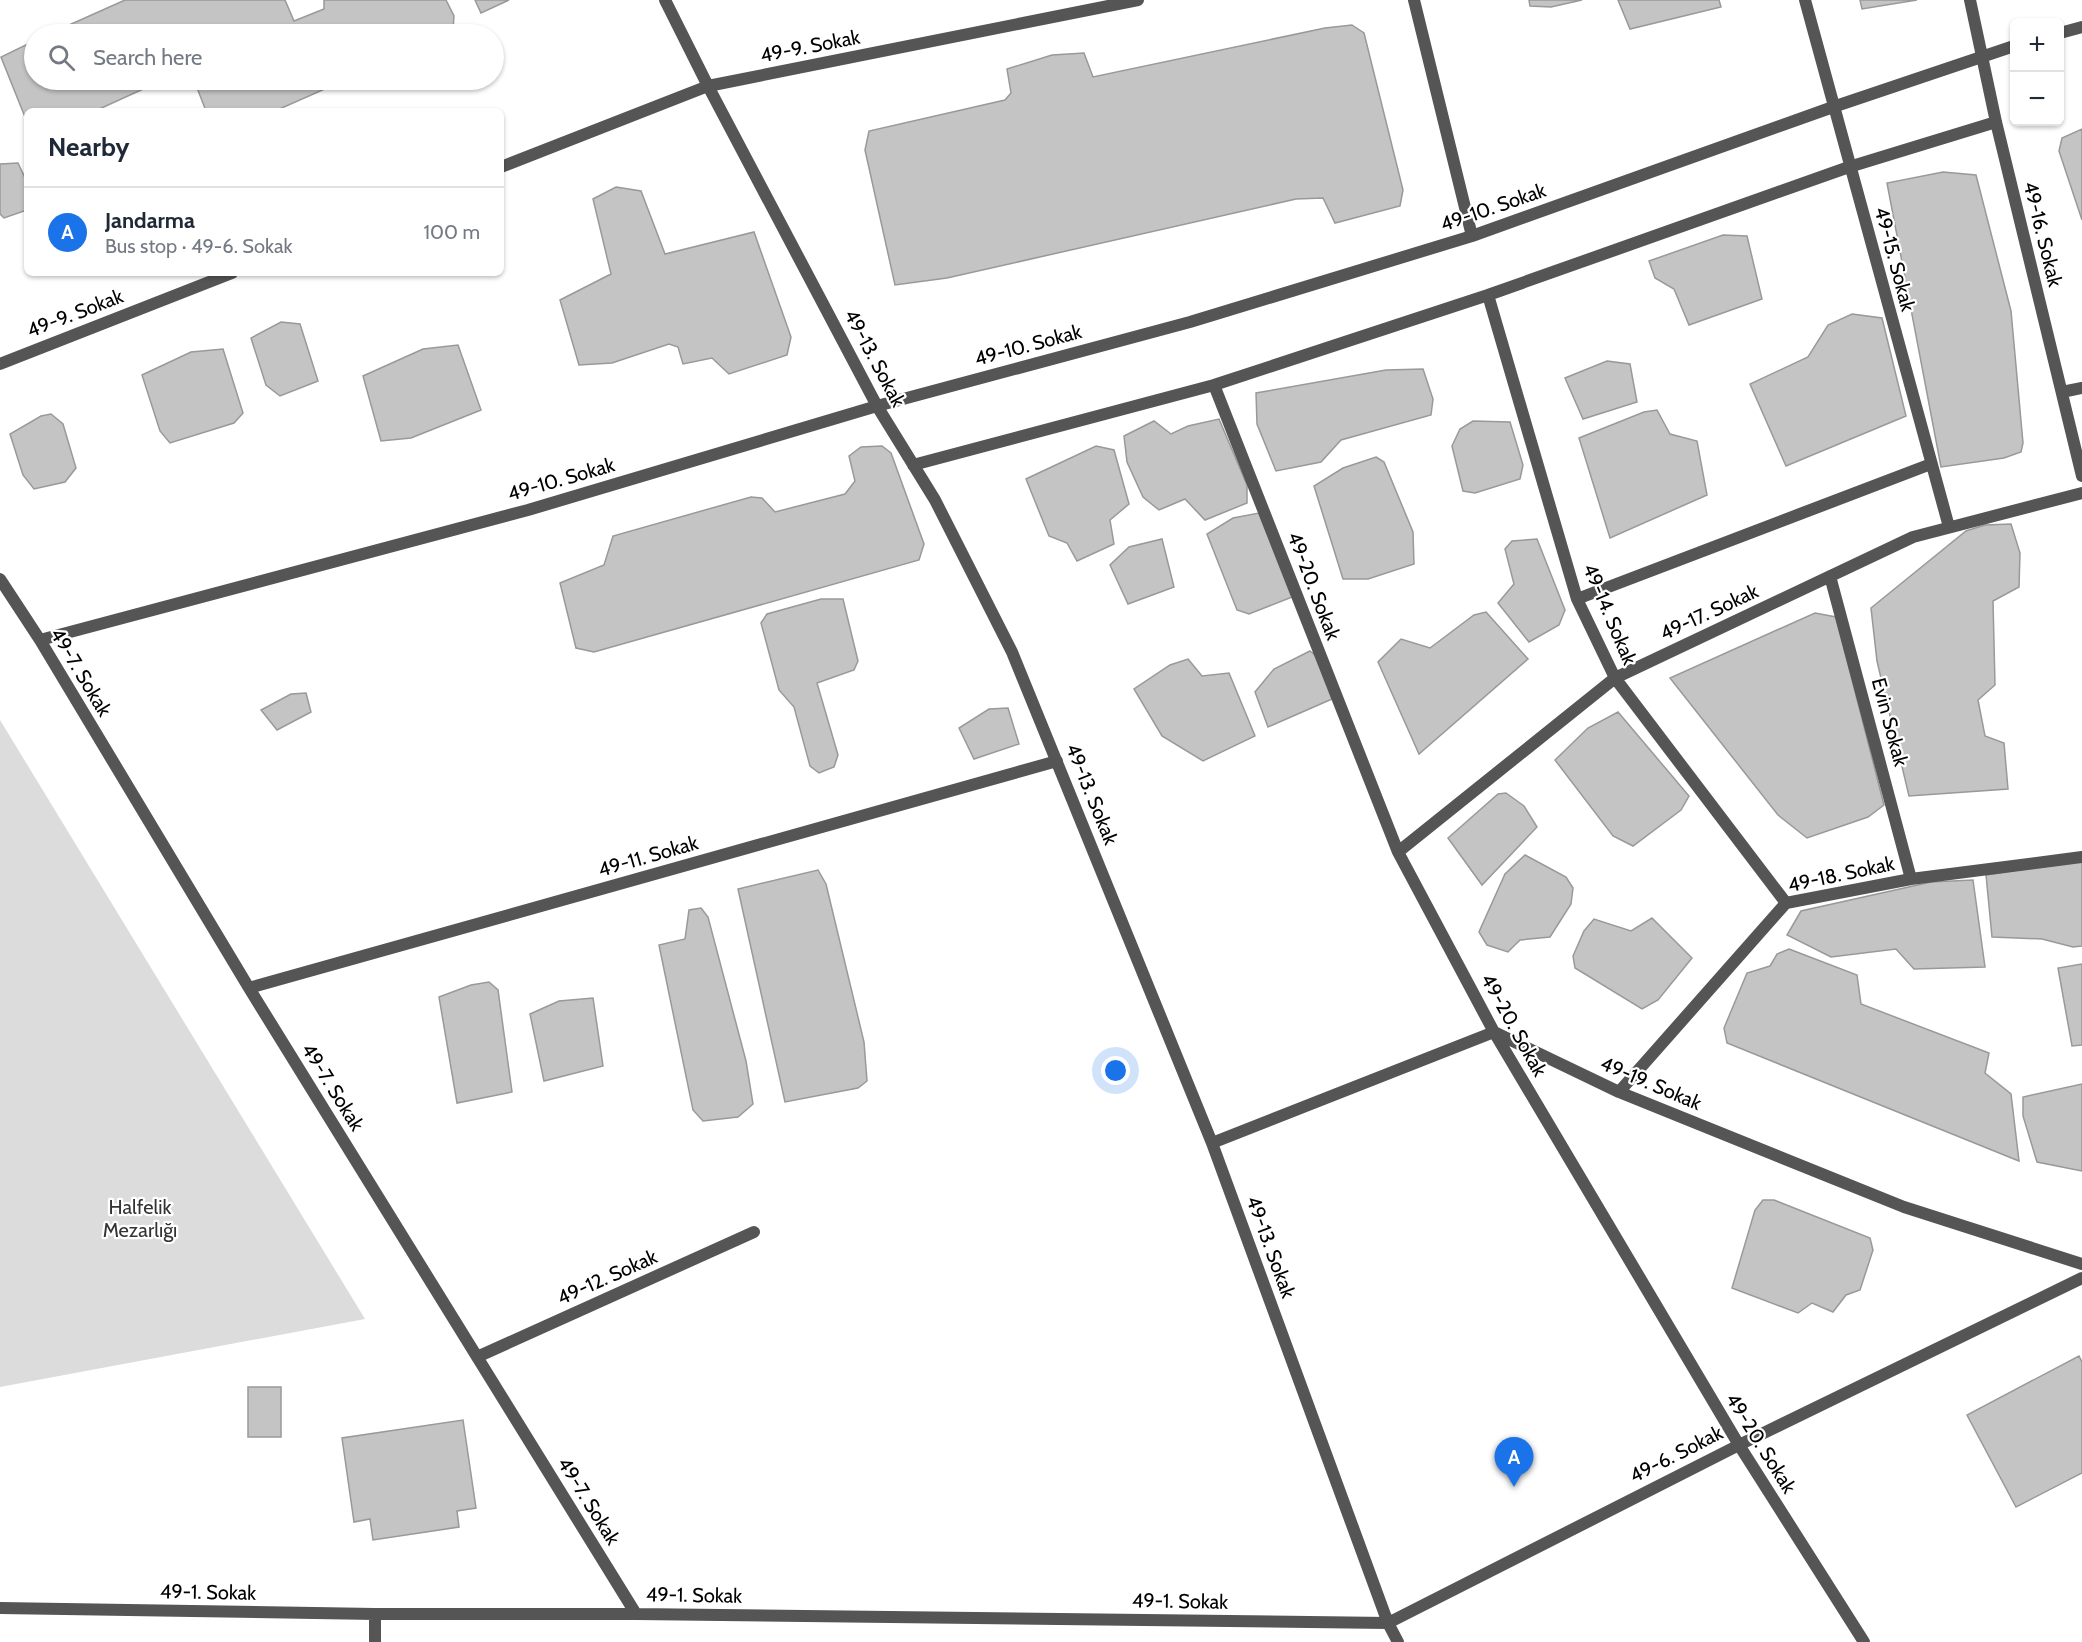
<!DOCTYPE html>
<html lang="en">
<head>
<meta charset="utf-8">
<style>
	body { margin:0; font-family:Cabin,sans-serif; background:#f6f6f7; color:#1f2937 }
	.controls { position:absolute; right:18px; top:18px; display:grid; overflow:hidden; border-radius:9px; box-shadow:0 2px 4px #0004 }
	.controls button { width:54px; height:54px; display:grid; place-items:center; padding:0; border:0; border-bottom:2px solid #e0e1e3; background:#fff; color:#1f2937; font:30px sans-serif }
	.you { position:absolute; left:1116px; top:1071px; width:21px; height:21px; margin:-15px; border:4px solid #fff; border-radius:50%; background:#1a73e8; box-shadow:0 0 0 9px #1a73e833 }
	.badge { display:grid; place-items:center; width:39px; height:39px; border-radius:50%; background:#1a73e8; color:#fff; font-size:20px; font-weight:700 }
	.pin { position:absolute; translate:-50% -50px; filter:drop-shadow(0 2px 3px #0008) }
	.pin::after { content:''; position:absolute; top:32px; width:21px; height:18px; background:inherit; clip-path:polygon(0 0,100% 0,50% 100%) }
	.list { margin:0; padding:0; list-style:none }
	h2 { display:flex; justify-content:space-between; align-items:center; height:78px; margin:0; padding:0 24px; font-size:26px }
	h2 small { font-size:20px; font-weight:400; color:#747a83 }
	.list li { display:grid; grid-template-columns:39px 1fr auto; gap:18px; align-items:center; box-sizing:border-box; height:90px; padding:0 24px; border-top:2px solid #e0e1e3 }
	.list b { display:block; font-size:22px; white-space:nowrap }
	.list p { margin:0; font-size:20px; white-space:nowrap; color:#747a83 }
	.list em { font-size:20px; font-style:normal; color:#747a83 }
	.icon { flex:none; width:33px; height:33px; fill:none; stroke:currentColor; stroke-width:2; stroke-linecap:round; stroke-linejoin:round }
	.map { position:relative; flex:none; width:2082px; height:1642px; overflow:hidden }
	.search { position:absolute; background:#fff; box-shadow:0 2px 4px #0004; left:24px; top:24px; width:480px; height:66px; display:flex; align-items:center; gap:15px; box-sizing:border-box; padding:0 21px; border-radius:33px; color:#747a83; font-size:22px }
	.panel { position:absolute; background:#fff; box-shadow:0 2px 4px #0004; left:24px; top:108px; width:480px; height:168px; border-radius:9px }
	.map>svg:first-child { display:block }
	.green { fill:#dcdcdc }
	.building { fill:#c4c4c4; stroke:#999; stroke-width:1.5 }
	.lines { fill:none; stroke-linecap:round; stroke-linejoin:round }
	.street { stroke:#555; stroke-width:12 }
	.labels { text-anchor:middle; stroke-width:4.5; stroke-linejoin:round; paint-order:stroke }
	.street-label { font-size:20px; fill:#000; stroke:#fff }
	.park-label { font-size:20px; fill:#333; stroke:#fff }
</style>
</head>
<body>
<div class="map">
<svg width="2082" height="1642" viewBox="0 0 2082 1642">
	<rect width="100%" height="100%" fill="#fff"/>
	<path class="green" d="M 0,720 L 365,1319 L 0,1387 Z"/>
	<path class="building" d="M 125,0 L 285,0 L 294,21 L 324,9 L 324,0 L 446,0 L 454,16 L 453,30 L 444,34 L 49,34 Z
		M 475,0 L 509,0 L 481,13 Z
		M 1529,0 L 1582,0 L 1551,7 L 1530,6 Z
		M 1618,0 L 1719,0 L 1721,7 L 1630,29 Z
		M 1860,0 L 1917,0 L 1862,9 Z
		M 1352,25 L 1364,33 L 1403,190 L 1400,206 L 1335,223 L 1323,198 L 1296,199 L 947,278 L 895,285 L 865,150 L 869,131 L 1005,100 L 1011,93 L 1007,69 L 1052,55 L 1084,53 L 1093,77 L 1325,28 Z
		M 34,41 L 34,80 L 163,80 L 95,111 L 27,111 L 27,122 L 1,57 Z
		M 194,80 L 345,80 L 275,111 L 206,111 Z
		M 2082,129 L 2082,220 L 2059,151 L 2062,138 Z
		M 18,163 L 27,182 L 27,210 L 4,218 L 0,214 L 0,164 Z
		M 1943,172 L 1976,175 L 2011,311 L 2023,443 L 2021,452 L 2004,458 L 1941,467 L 1887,183 Z
		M 616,187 L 641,191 L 665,254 L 754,232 L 791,337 L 787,355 L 729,374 L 712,358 L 683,364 L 678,347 L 669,344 L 612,363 L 579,365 L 560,300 L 611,274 L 593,199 Z
		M 1723,235 L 1747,236 L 1762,299 L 1689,325 L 1674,289 L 1655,278 L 1649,261 Z
		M 1852,314 L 1882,318 L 1906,416 L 1786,466 L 1750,384 L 1808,357 L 1828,325 Z
		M 281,322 L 300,324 L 318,381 L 280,396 L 266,385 L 251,338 Z
		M 458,345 L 481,410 L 411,438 L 381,441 L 363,376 L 423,349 Z
		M 223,349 L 243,413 L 234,423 L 170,443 L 160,431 L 142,375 L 191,352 Z
		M 1607,361 L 1630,364 L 1637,402 L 1583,419 L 1565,378 Z
		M 1423,369 L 1433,399 L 1431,415 L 1341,440 L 1321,462 L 1276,471 L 1257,424 L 1256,393 L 1386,370 Z
		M 1657,410 L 1670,434 L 1697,441 L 1707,495 L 1610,538 L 1579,438 L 1644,412 Z
		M 51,414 L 63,424 L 76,468 L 65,482 L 34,489 L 23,475 L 10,434 L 41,416 Z
		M 1219,419 L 1247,485 L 1247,503 L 1205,520 L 1185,499 L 1159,510 L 1143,497 L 1127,462 L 1124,436 L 1154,421 L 1171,434 L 1188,426 Z
		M 1473,421 L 1510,422 L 1523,465 L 1520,479 L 1475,493 L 1463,491 L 1452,446 L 1460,429 Z
		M 882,446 L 891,453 L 924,544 L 919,560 L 594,652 L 576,648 L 560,583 L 604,565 L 613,536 L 751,497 L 762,498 L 775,512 L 845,494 L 855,481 L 849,456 L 861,447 Z
		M 1096,446 L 1114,450 L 1129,504 L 1110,520 L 1114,544 L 1077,561 L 1067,543 L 1049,536 L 1026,479 Z
		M 1376,457 L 1384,462 L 1413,532 L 1414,564 L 1368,579 L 1343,579 L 1314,486 L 1343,468 Z
		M 1259,513 L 1292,597 L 1249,614 L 1237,610 L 1207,534 L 1233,518 Z
		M 2011,524 L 2020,553 L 2019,587 L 1993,601 L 1995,685 L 1978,700 L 1985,736 L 2004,743 L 2008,789 L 1909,796 L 1877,661 L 1871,608 L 1966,531 L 1985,525 Z
		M 1162,539 L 1174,587 L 1128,604 L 1110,565 L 1129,547 Z
		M 1537,539 L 1565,610 L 1559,625 L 1529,642 L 1498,603 L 1514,584 L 1505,549 L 1512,541 Z
		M 821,599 L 843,599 L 858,661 L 854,670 L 817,683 L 838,755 L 834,767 L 819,773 L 810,766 L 794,707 L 779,690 L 761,623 L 767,614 Z
		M 1486,612 L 1528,659 L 1419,754 L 1378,662 L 1401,639 L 1430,648 L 1474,615 Z
		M 1815,613 L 1836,617 L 1884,805 L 1868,817 L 1807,838 L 1778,815 L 1670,678 Z
		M 1310,651 L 1320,659 L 1332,699 L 1268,727 L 1255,692 L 1274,669 Z
		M 1188,659 L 1202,676 L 1229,673 L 1255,736 L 1203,761 L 1162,736 L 1134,689 L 1170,665 Z
		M 306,693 L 311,712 L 277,730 L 261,710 L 291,694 Z
		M 1008,708 L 1019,744 L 974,759 L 959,728 L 989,709 Z
		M 1618,712 L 1689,796 L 1681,810 L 1633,846 L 1613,836 L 1555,760 L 1588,728 Z
		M 1506,793 L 1524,806 L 1537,827 L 1482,885 L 1448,838 L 1498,794 Z
		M 1525,855 L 1566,877 L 1573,888 L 1571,904 L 1550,937 L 1520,940 L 1508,952 L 1487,945 L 1479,932 L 1505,874 Z
		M 2082,860 L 2082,946 L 2073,947 L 2042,939 L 1992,937 L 1986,875 Z
		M 818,870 L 826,884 L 864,1042 L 867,1081 L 858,1088 L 785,1102 L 738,889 Z
		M 1973,880 L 1985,967 L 1914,969 L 1896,949 L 1831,957 L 1787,935 L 1801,911 L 1931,882 Z
		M 701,908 L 708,917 L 746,1061 L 753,1104 L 738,1117 L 703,1121 L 693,1110 L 659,945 L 685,939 L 689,910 Z
		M 1652,918 L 1692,958 L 1658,1000 L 1642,1009 L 1575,968 L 1573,956 L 1584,931 L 1594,919 L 1631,931 Z
		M 1789,949 L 1857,975 L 1861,1004 L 1989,1053 L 1985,1073 L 2011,1094 L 2019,1161 L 1727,1043 L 1724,1028 L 1747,973 L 1770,966 L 1777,954 Z
		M 2082,964 L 2082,1045 L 2072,1046 L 2058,968 Z
		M 489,982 L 498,990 L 512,1092 L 457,1103 L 439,997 L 471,985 Z
		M 593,998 L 603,1066 L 544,1081 L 530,1014 L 559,1001 Z
		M 2082,1084 L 2082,1171 L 2037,1162 L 2023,1116 L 2023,1097 Z
		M 1763,1200 L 1774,1200 L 1870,1238 L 1873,1250 L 1860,1290 L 1846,1295 L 1833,1312 L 1812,1303 L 1798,1313 L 1732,1288 L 1755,1210 Z
		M 2079,1356 L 2082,1362 L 2082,1473 L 2016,1507 L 1967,1415 Z
		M 248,1387 L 281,1387 L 281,1437 L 248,1437 Z
		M 463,1420 L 476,1508 L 457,1511 L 459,1527 L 373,1540 L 370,1519 L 354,1522 L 342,1438 Z"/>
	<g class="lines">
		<path class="street" d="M 665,0 L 708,86 L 877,406 L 935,500 L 1012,652 L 1212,1143 L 1388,1623 L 1398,1642
			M 1414,0 L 1472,236
			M 1805,0 L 1949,527
			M 1970,0 L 1996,122 L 2082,476
			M 2060,33 L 2082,27
			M 501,167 L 708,86 L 1138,0
			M 1488,295 L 1577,599 L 1615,678 L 1786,903
			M 0,364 L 232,273
			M 1214,385 L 1398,852 L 1494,1032 L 1739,1445 L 1864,1642
			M 2062,392 L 2082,388
			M 913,465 L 1214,385 L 1488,295 L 1849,167 L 1996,122
			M 1830,576 L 1911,879
			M 0,579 L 40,640 L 249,988 L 636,1614
			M 1577,599 L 1931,464
			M 40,640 L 528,510 L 877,406 L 1190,322 L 1472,236 L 1833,107 L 2014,46
			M 1398,852 L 1615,678 L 1913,537 L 2082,493
			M 249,988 L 1057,761
			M 1619,1092 L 1786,903 L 1911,879 L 2082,857
			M 1212,1143 L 1494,1032 L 1619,1092 L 1904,1207 L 2082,1264
			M 477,1357 L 754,1232
			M 0,1608 L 375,1614 L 636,1614 L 1388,1623 L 1739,1445 L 2082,1278
			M 375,1614 L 375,1642"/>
	</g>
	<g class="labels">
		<g class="street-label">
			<text transform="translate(810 46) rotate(-11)" y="7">49-9. Sokak</text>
			<text transform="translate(1493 207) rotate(-19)" y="7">49-10. Sokak</text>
			<text transform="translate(2043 234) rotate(76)" y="7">49-16. Sokak</text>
			<text transform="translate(1895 259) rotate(75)" y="7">49-15. Sokak</text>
			<text transform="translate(75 313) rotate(-21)" y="7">49-9. Sokak</text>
			<text transform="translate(1028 345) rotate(-15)" y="7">49-10. Sokak</text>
			<text transform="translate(875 358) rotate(62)" y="7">49-13. Sokak</text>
			<text transform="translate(561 479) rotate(-16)" y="7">49-10. Sokak</text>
			<text transform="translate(1314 586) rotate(69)" y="7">49-20. Sokak</text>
			<text transform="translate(1709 612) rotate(-25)" y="7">49-17. Sokak</text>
			<text transform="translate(1610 614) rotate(67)" y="7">49-14. Sokak</text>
			<text transform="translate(81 672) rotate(59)" y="7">49-7. Sokak</text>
			<text transform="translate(1890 722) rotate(75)" y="7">Evin Sokak</text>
			<text transform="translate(1092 794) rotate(68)" y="7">49-13. Sokak</text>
			<text transform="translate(648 856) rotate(-16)" y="7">49-11. Sokak</text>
			<text transform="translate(1841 874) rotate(-12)" y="7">49-18. Sokak</text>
			<text transform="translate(1514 1025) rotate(61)" y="7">49-20. Sokak</text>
			<text transform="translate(1651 1083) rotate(23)" y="7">49-19. Sokak</text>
			<text transform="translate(333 1087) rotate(58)" y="7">49-7. Sokak</text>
			<text transform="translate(1271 1247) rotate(70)" y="7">49-13. Sokak</text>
			<text transform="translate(607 1277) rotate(-24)" y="7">49-12. Sokak</text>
			<text transform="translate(1761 1443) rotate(58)" y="7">49-20. Sokak</text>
			<text transform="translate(1676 1454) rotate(-27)" y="7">49-6. Sokak</text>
			<text transform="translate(589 1501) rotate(58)" y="7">49-7. Sokak</text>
			<text transform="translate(208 1592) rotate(1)" y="7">49-1. Sokak</text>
			<text transform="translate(694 1595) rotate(1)" y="7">49-1. Sokak</text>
			<text transform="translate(1180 1601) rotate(1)" y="7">49-1. Sokak</text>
		</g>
		<g class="park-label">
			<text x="140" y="1214">Halfelik<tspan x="140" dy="23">Mezarlığı</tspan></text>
		</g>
	</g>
</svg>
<div class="controls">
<button>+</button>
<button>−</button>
</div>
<div class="you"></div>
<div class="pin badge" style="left:1514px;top:1487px">A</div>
<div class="search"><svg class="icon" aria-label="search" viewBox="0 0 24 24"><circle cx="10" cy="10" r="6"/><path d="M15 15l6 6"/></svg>Search here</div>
<section class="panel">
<h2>Nearby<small></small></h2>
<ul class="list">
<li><span class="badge">A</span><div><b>Jandarma</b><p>Bus stop · 49-6. Sokak</p></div><em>100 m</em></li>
</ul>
</section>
</div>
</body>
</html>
